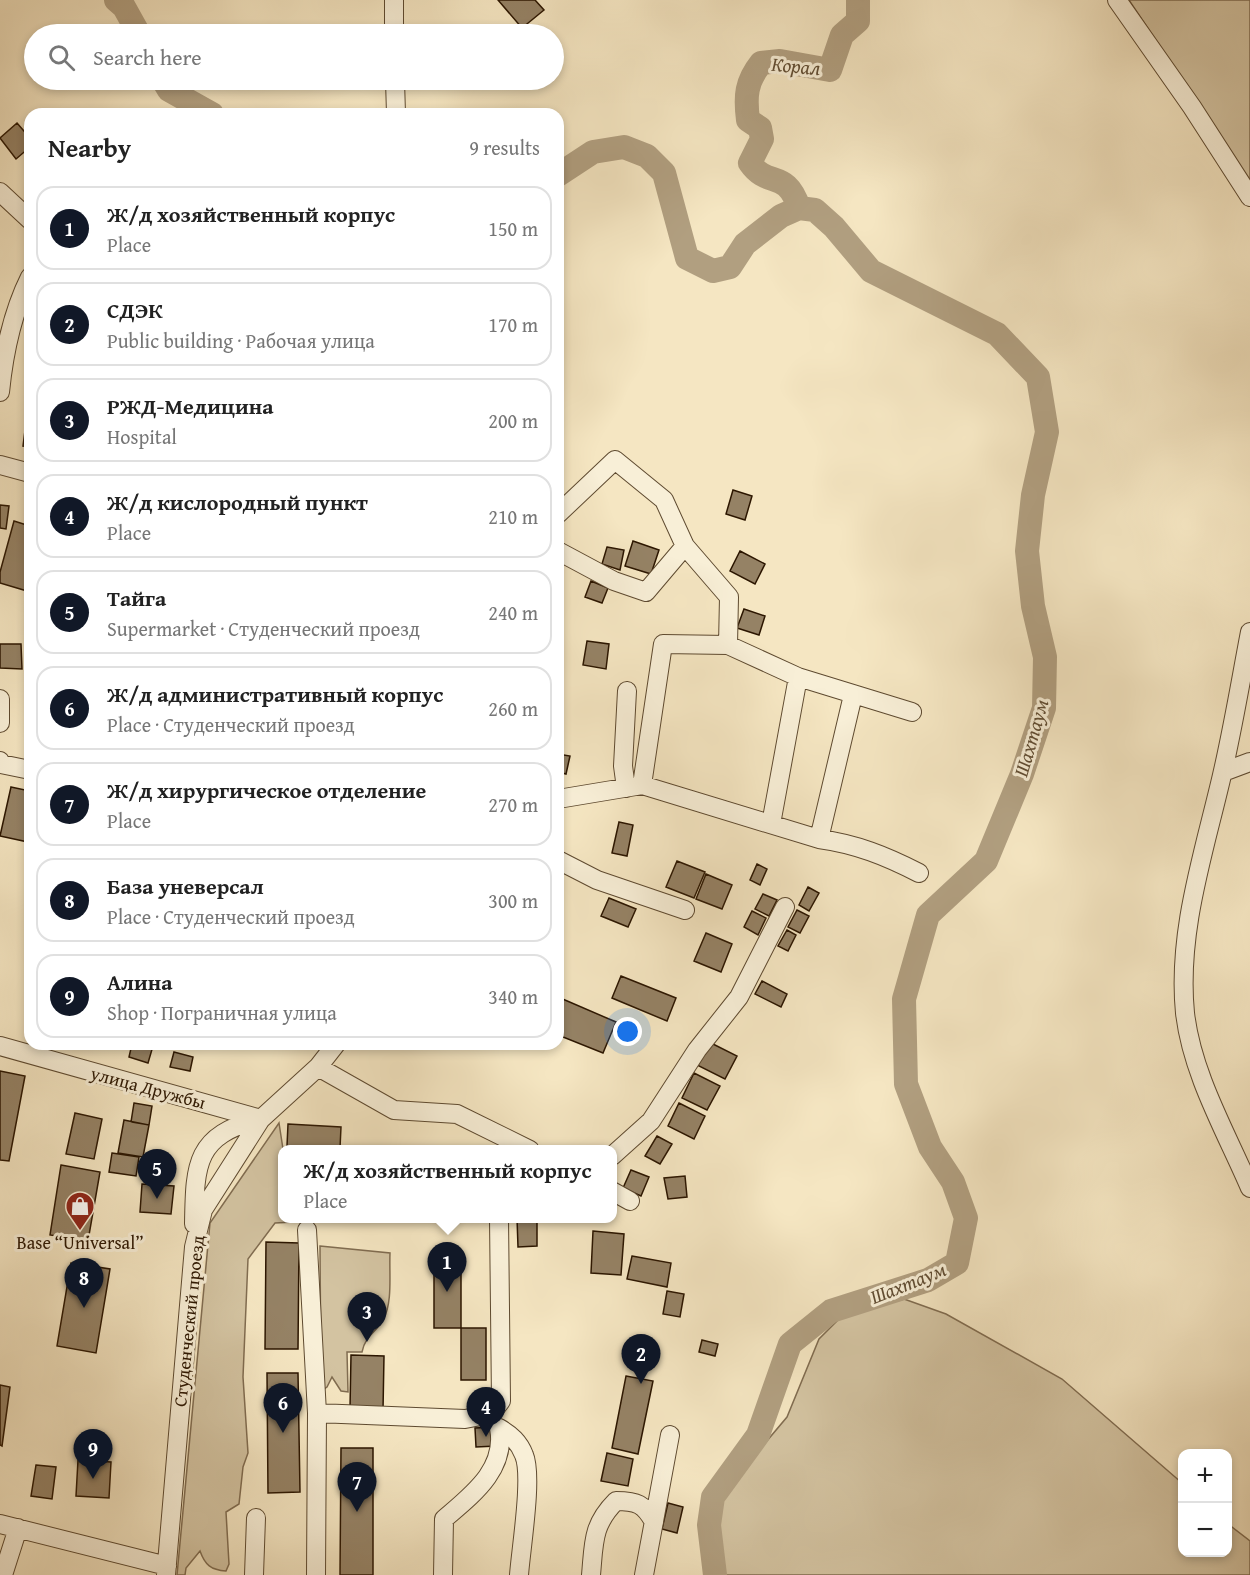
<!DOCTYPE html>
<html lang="en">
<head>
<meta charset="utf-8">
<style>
	body { margin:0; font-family:"Gentium Book Plus",serif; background:#f2f2f2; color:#222 }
	.controls { position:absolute; right:18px; bottom:18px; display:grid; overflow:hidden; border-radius:12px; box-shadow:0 3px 9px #0003 }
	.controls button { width:54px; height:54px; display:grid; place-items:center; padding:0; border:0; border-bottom:2px solid #e0e0e0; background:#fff; color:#222; font:30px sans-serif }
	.you { position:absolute; left:628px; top:1032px; width:21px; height:21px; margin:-15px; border:4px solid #fff; border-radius:50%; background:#1a73e8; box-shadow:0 0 0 9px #1a73e833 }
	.badge { display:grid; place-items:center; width:39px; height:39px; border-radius:50%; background:#111827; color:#fff; font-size:20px; font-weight:700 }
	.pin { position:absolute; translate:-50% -50px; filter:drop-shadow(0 2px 3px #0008) }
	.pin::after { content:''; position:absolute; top:32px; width:21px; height:18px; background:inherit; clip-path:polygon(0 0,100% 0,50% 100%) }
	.popup { position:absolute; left:278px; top:1145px; width:339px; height:78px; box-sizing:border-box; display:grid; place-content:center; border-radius:12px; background:#fff; filter:drop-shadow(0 2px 4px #0005); font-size:20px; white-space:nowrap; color:#767676 }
	.popup b { font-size:22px; color:#222 }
	.popup::after { content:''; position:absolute; left:50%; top:100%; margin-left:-12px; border:12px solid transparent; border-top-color:#fff }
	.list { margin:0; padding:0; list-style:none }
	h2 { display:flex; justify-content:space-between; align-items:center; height:78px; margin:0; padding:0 24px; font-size:26px }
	h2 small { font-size:20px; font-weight:400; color:#767676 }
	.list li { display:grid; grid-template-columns:39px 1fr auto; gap:18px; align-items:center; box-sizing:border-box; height:84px; margin:0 12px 12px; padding:0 12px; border:2px solid #e0e0e0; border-radius:18px }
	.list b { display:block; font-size:22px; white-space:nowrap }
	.list p { margin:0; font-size:20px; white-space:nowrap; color:#767676 }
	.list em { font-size:20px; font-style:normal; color:#767676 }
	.icon { flex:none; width:33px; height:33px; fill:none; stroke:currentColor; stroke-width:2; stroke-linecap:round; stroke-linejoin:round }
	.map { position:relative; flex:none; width:1250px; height:1575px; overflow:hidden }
	.search { position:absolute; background:#fff; box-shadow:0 3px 9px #0003; left:24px; top:24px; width:540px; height:66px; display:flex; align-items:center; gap:15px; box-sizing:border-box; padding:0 21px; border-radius:33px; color:#767676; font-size:22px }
	.panel { position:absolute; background:#fff; box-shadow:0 3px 9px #0003; left:24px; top:108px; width:540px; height:942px; border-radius:18px }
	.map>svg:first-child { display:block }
	.green { fill:#d3c3a1; stroke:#806c50; stroke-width:1.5 }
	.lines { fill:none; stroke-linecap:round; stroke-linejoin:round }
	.river { stroke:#b19f80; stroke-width:24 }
	.building { fill:#958265; stroke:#2c1600; stroke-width:1.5 }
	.minor-casing { stroke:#5e4a30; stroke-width:20 }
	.minor { stroke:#f8efd7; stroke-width:18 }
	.labels { text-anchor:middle; stroke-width:6; stroke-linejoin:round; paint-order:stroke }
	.street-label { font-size:18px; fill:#2c1600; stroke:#f8efd7 }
	.poi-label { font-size:18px; fill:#2c1600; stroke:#f8efd7 }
	.water-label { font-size:20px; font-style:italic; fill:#614d33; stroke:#f8efd7 }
</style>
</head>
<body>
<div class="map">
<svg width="1250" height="1575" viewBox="0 0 1250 1575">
	<rect width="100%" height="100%" fill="#f5e6c2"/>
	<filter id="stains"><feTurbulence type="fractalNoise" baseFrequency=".00333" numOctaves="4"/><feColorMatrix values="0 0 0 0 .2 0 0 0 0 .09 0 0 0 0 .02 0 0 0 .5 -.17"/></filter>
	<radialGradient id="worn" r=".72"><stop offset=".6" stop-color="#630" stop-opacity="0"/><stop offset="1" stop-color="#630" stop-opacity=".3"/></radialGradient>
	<path class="green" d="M 1129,0 L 1250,0 L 1250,181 Z
		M 279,1123 L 283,1149 L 282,1218 L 300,1219 L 294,1222 L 275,1223 L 248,1259 L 243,1377 L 248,1453 L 243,1467 L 239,1504 L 226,1512 L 229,1564 L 226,1571 C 211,1570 205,1565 200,1551 L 186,1568 L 185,1575 L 177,1575 L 210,1223 Z
		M 320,1246 L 390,1253 C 389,1273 393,1303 383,1320 C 376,1332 365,1336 362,1352 L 347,1352 L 348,1392 L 341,1391 L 332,1377 L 327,1387 L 321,1391 Z
		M 904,1299 L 946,1314 L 1062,1379 L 1182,1483 L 1182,1552 L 1228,1552 L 1228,1524 L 1250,1541 L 1250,1575 L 722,1575 L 718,1499 L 787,1417 L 819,1339 L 842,1316 Z"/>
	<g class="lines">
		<path class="river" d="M 116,0 L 124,7 L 139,34
			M 163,80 L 169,90 L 212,114
			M 558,175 L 593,152 L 624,147 L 647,156 L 664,173 L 687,258 L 713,271 L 730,267 L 745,244 L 781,216 L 799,208 L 815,210 L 834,227 L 871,271 L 997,334 L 1038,377 L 1047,432 L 1033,495 L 1027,551 L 1033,606 L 1045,657 L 1044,708 L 1022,774 L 986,861 L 928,915 L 904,999 L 906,1084 L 930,1147 L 953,1182 L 966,1218 L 957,1263 L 928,1280 L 831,1311 L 790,1344 L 758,1435 L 713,1497 L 709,1525 L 715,1575
			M 799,208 C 786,168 768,189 750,163 L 762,139 L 760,128 L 748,120 C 745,96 746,82 761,63 L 780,61 L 830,70 L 842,35 L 858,21 L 858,0"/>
	</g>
	<path class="building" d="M 498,0 L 535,0 L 544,10 L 522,28 Z
		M 17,123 L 30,138 L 30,147 L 16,159 L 0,138 Z
		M 27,415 L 30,416 L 30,447 L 23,446 Z
		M 733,490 L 752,496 L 745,520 L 726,514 Z
		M 0,505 L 9,506 L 6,529 L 0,528 Z
		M 14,521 L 30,526 L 30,580 L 27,591 L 0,583 L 0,572 Z
		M 633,541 L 659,550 L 651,574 L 625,566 Z
		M 607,547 L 624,550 L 620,570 L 602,564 Z
		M 740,551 L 765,564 L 755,584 L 730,571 Z
		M 591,581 L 608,588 L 602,603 L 585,597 Z
		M 744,609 L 765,616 L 759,635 L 737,628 Z
		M 587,641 L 609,644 L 606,669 L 583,665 Z
		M 0,644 L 21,644 L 22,669 L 0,668 Z
		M 558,754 L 570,756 L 566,774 L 558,772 Z
		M 11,787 L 30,791 L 28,842 L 0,836 Z
		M 619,822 L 633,825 L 627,856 L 612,853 Z
		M 677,861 L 705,872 L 694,898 L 666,887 Z
		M 757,864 L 767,869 L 760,885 L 750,880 Z
		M 706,874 L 732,885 L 722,909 L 696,899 Z
		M 808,887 L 819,893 L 809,911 L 799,905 Z
		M 763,894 L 777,900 L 769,916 L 755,909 Z
		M 609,898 L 636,909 L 628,927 L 601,916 Z
		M 797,910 L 809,916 L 800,933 L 788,927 Z
		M 752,911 L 766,918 L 758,935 L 744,927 Z
		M 787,930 L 796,935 L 788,951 L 778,946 Z
		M 706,933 L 732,944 L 721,972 L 694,961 Z
		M 621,976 L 676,998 L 667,1021 L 612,998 Z
		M 762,981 L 787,994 L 781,1007 L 755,994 Z
		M 558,997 L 616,1022 L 603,1053 L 558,1035 Z
		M 709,1042 L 737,1056 L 725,1079 L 697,1065 Z
		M 132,1044 L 153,1046 L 148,1063 L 129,1057 Z
		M 174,1052 L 193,1057 L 190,1071 L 170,1067 Z
		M 0,1071 L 25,1076 L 9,1161 L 0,1160 Z
		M 694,1073 L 720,1086 L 707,1110 L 682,1098 Z
		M 134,1103 L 152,1106 L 149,1125 L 131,1122 Z
		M 679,1103 L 705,1116 L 694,1139 L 668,1126 Z
		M 75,1113 L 102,1119 L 94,1159 L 66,1154 Z
		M 124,1120 L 149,1125 L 143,1157 L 118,1153 Z
		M 288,1124 L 341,1127 L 340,1148 L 287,1146 Z
		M 657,1136 L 672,1144 L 660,1164 L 645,1156 Z
		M 112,1153 L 139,1157 L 136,1176 L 109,1172 Z
		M 61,1165 L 100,1172 L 88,1241 L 50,1235 Z
		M 631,1170 L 649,1177 L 641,1196 L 623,1188 Z
		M 685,1176 L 687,1197 L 668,1199 L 664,1178 Z
		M 142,1184 L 174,1186 L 171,1214 L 140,1212 Z
		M 435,1218 L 466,1218 L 467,1221 L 435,1222 Z
		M 517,1218 L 537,1218 L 537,1246 L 518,1247 Z
		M 593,1231 L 624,1234 L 621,1275 L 591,1273 Z
		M 266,1242 L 299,1243 L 298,1349 L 265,1349 Z
		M 434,1255 L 461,1255 L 461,1328 L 434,1328 Z
		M 632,1256 L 671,1263 L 667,1287 L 627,1279 Z
		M 71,1263 L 110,1269 L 96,1353 L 57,1346 Z
		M 667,1291 L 684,1294 L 680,1317 L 663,1314 Z
		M 461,1328 L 486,1328 L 486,1380 L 461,1380 Z
		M 702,1340 L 718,1344 L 715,1356 L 699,1352 Z
		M 351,1355 L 384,1356 L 383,1410 L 350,1409 Z
		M 267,1373 L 298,1373 L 300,1492 L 268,1493 Z
		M 626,1376 L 653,1381 L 638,1454 L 612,1448 Z
		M 0,1385 L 10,1387 L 2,1446 L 0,1445 Z
		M 495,1427 L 496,1446 L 476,1447 L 475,1428 Z
		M 341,1448 L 373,1448 L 373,1575 L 340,1575 Z
		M 607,1453 L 633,1459 L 628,1486 L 601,1481 Z
		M 78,1460 L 111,1462 L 109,1498 L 76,1496 Z
		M 36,1465 L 56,1467 L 52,1499 L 31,1496 Z
		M 668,1503 L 683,1507 L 677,1533 L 662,1529 Z"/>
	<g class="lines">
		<g class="minor-casing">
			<path id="minor" d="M 394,0 L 394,34
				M 1117,0 L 1192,107 L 1250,197
				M 395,80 L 396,114
				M 0,192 L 30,220
				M 0,392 C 4,352 12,313 30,277
				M 0,465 L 30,473
				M 558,514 L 615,460 L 664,500 L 685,546 L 729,597 L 728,645 L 798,677 L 912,712
				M 558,551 L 614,581 L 646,592 L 685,546
				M 1250,632 C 1241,679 1233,728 1222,775 C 1204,853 1177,932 1185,1013 C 1192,1074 1226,1132 1250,1188
				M 0,699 L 0,723
				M 0,761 L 1,764 L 30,770
				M 1223,772 L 1250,762
				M 642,785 L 663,644 L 728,645
				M 626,788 L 623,766 L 627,691
				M 558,799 L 642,785 L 819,839 C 856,844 886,856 919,873
				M 771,824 L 798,677
				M 819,839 L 853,695
				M 558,860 L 597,880 L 685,910
				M 0,1046 L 261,1119
				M 318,1067 L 394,1110 L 457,1114 L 530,1150
				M 612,1156 L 651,1121 L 697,1050 L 739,997 L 785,907
				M 612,1191 L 630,1201
				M 194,1224 C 195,1164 195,1135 260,1119
				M 307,1230 L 317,1413
				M 0,1524 L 167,1566
				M 3,1575 L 18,1528
				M 166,1575 L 194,1247 L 203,1210 L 261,1119 L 318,1067 L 336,1044
				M 254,1575 L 256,1518
				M 316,1575 L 317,1413 L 465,1419 L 491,1414 L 501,1401 L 499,1218
				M 443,1575 L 444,1519 C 472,1495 507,1469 499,1428 C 511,1435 519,1442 524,1455 C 533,1476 521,1548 519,1575
				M 591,1575 C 594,1543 592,1525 616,1501 C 637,1501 644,1504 654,1522
				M 644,1575 L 670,1435"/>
		</g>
		<use href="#minor" class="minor"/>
	</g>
	<defs>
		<g id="shop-pin" transform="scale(1.5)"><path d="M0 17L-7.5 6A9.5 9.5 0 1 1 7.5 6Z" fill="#8f2418" stroke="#f8efd7"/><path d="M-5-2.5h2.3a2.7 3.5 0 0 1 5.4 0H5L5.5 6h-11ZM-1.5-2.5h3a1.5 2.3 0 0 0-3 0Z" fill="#fff"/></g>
	</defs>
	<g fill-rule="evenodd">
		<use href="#shop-pin" x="80" y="1206"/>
	</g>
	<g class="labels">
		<g class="street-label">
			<text transform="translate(148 1088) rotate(15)" y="6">улица Дружбы</text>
			<text transform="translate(189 1321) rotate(-84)" y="6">Студенческий проезд</text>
		</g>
		<g class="poi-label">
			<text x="80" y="1249">Base “Universal”</text>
		</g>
		<g class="water-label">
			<text transform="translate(796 66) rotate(5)" y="7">Корал</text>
			<text transform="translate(1031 738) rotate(-74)" y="7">Шахтаум</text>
			<text transform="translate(908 1283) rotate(-22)" y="7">Шахтаум</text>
		</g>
	</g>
	<rect width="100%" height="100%" filter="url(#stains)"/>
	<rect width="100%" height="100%" fill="url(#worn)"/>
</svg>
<div class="controls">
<button>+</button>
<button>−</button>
</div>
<div class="you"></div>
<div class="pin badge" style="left:447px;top:1292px">1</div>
<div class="popup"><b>Ж/д хозяйственный корпус</b>Place</div>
<div class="pin badge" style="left:641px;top:1384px">2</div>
<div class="pin badge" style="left:367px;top:1342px">3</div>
<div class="pin badge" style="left:486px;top:1437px">4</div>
<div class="pin badge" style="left:157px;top:1199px">5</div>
<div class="pin badge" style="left:283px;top:1433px">6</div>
<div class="pin badge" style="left:357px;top:1512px">7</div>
<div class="pin badge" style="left:84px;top:1308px">8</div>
<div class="pin badge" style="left:93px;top:1479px">9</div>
<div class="search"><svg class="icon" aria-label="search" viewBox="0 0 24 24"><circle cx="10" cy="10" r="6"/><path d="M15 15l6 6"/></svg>Search here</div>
<section class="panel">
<h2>Nearby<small>9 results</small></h2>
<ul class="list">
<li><span class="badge">1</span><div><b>Ж/д хозяйственный корпус</b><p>Place</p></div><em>150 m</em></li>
<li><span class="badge">2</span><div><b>СДЭК</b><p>Public building · Рабочая улица</p></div><em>170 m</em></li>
<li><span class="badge">3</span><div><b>РЖД-Медицина</b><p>Hospital</p></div><em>200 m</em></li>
<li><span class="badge">4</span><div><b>Ж/д кислородный пункт</b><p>Place</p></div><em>210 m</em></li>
<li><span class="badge">5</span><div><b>Тайга</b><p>Supermarket · Студенческий проезд</p></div><em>240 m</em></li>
<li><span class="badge">6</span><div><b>Ж/д административный корпус</b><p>Place · Студенческий проезд</p></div><em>260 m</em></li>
<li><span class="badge">7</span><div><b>Ж/д хирургическое отделение</b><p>Place</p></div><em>270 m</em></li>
<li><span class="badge">8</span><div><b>База уневерсал</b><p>Place · Студенческий проезд</p></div><em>300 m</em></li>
<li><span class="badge">9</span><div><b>Алина</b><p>Shop · Пограничная улица</p></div><em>340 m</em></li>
</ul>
</section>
</div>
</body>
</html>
